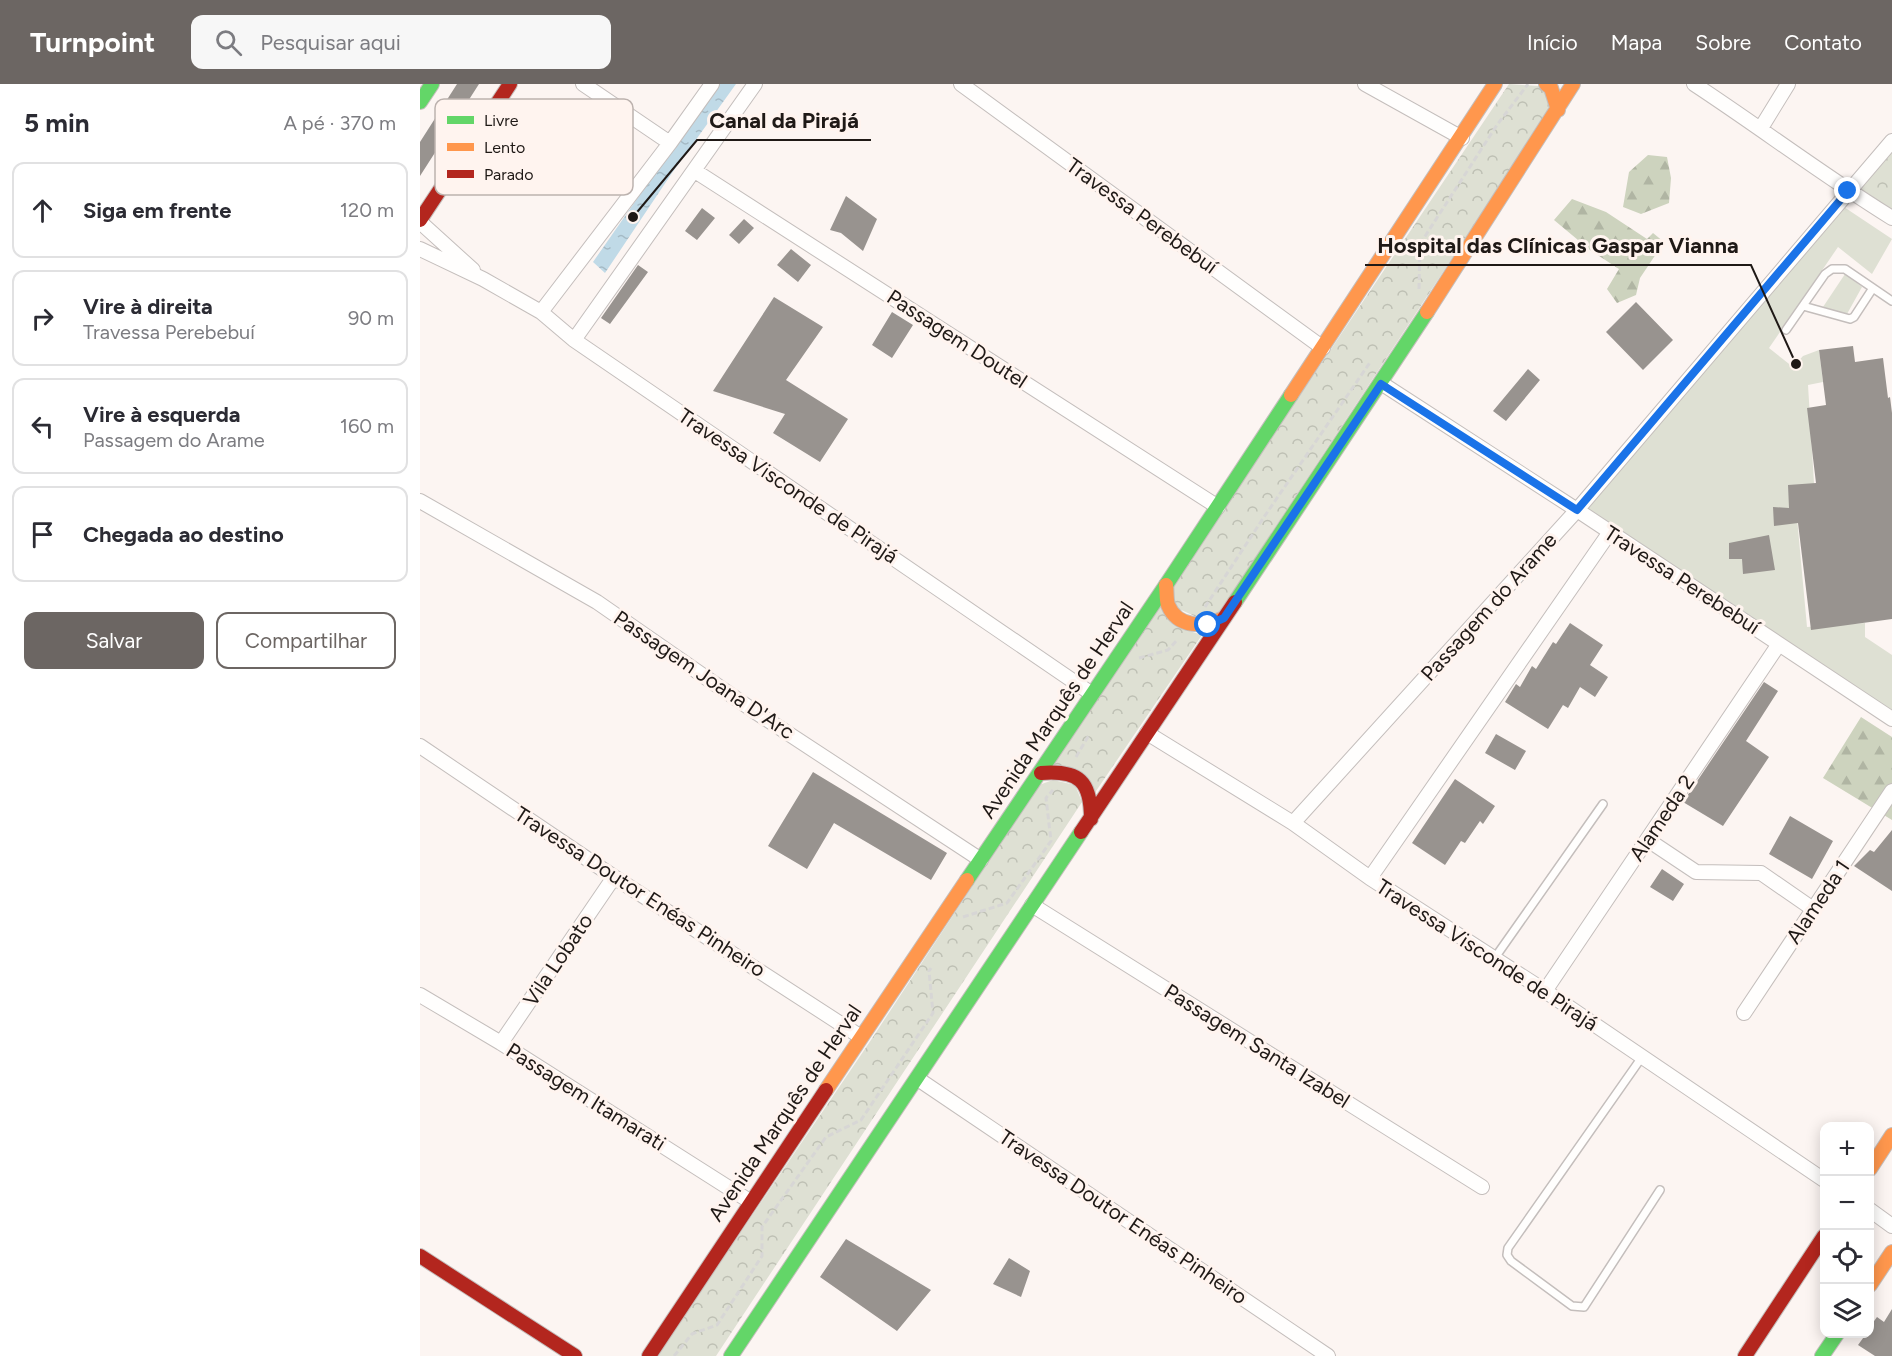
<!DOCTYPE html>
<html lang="pt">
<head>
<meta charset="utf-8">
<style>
	body { margin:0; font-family:Figtree,sans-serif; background:#f7f7f7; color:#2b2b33 }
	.controls { position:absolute; right:18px; bottom:18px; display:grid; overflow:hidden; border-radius:12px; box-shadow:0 3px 15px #0003 }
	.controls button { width:54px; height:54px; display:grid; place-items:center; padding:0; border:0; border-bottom:2px solid #e1e1e2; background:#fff; color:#2b2b33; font:30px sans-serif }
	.stop { position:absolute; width:18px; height:18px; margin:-14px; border:4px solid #1a73e8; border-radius:50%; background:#fff }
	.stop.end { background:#1a73e8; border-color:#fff; box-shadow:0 2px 6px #0008 }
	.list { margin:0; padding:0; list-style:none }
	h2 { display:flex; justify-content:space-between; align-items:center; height:78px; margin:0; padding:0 24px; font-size:26px }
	h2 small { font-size:20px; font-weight:400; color:#7c7c81 }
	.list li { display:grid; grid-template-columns:39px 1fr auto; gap:18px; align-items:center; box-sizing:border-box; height:96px; margin:0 12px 12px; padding:0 12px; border:2px solid #e1e1e2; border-radius:12px }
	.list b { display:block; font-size:22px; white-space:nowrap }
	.list p { margin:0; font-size:20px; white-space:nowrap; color:#7c7c81 }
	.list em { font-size:20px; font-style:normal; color:#7c7c81 }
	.actions { display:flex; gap:12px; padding:18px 24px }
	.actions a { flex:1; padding:14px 0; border:2px solid #6c6663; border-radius:12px; text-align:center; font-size:21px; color:#6c6663 }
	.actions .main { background:#6c6663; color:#fff }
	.icon { flex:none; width:33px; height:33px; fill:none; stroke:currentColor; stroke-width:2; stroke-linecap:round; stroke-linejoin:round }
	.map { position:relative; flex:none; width:1472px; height:1272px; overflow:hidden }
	header { display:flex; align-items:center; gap:36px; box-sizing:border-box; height:84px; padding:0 30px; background:#6c6663; color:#fff }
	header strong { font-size:28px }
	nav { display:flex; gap:33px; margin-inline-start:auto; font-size:21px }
	.search { width:420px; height:54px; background:#f7f7f7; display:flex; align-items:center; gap:15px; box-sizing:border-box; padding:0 21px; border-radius:12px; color:#7c7c81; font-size:22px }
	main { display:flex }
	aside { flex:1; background:#fff }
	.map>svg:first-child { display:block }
	.green { fill:#dee0d3 }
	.forest { fill:url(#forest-firs) }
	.park { fill:url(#park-crowns) }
	.water { fill:url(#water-ripples) }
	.building { fill:#98938f }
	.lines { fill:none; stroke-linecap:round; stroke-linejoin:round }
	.lane-casing { stroke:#c4bebc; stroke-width:10 }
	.street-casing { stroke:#c4bebc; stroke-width:16 }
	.fast-casing { stroke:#c4bebc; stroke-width:16 }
	.slow-casing { stroke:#c4bebc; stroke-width:16 }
	.jam-casing { stroke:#c4bebc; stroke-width:16 }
	.path { stroke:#d7d6d5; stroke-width:3; stroke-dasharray:6 3; stroke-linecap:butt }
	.lane { stroke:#fffefd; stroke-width:7 }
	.street { stroke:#fffefd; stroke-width:14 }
	.fast { stroke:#63d668; stroke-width:14 }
	.slow { stroke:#ff974d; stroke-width:14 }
	.jam { stroke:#b3261e; stroke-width:14 }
	.route { stroke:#1a73e8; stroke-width:8 }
	.labels { text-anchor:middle; stroke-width:6; stroke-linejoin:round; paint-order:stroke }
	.street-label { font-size:21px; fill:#1f1916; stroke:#fff4ef }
	.key { fill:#fff4ef; stroke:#bcb2ae; stroke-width:1.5 }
	.key-label { font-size:16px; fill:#1f1916 }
	.leader { fill:none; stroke:#1f1916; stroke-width:2 }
	.callout-dot { fill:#1f1916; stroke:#fff4ef; stroke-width:2 }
	.callout-label { font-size:22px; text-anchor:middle; font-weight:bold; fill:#1f1916; stroke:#fff4ef; stroke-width:6; stroke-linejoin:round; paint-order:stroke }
</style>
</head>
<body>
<header>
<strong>Turnpoint</strong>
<div class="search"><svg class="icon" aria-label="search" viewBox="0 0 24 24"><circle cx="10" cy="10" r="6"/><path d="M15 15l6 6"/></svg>Pesquisar aqui</div>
<nav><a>Início</a><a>Mapa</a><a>Sobre</a><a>Contato</a></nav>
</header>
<main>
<aside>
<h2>5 min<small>A pé · 370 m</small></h2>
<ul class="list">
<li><svg class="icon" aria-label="ahead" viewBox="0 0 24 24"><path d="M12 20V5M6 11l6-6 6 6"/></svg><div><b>Siga em frente</b></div><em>120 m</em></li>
<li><svg class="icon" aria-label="right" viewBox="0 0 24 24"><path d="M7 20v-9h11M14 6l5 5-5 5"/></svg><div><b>Vire à direita</b><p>Travessa Perebebuí</p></div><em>90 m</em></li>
<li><svg class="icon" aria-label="left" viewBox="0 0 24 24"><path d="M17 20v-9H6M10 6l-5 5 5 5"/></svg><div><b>Vire à esquerda</b><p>Passagem do Arame</p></div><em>160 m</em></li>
<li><svg class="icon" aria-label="arrive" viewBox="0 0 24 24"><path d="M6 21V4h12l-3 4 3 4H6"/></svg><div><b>Chegada ao destino</b></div></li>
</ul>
<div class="actions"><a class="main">Salvar</a><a>Compartilhar</a></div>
</aside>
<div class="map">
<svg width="1472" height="1272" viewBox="0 0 1472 1272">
	<defs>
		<pattern id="forest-firs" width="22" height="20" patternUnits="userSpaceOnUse" patternTransform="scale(1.5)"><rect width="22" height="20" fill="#cdd3be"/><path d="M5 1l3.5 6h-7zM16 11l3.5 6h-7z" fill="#b0b5a3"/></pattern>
		<pattern id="park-crowns" width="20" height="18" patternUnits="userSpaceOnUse" patternTransform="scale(1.5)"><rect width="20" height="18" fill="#dee0d3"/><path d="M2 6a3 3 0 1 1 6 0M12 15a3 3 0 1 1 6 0" fill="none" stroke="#bec0b4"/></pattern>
		<pattern id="water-ripples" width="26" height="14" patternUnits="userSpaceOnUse" patternTransform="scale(1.5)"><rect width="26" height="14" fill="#c0dae7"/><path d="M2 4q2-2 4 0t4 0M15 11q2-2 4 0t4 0" fill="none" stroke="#a5bac5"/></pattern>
	</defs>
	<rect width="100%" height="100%" fill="#fcf5f2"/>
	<path class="green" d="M 1421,121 L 1472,155 L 1452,190 L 1418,163 L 1349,264 L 1373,283 L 1383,272 L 1399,266 L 1403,298 L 1388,301 L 1396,432 L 1377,434 L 1387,543 L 1445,539 L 1445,553 L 1472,571 L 1472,627 L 1163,425 Z
		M 1425,190 L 1442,203 L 1427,230 L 1403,223 Z"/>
	<path class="forest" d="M 1228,71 L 1247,73 L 1251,94 L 1249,119 L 1221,130 L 1203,123 L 1209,88 Z
		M 1152,115 L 1186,128 L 1227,155 L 1233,149 L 1244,158 L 1220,194 L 1216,211 L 1197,219 L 1187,205 L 1199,185 L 1170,166 L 1134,136 Z
		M 1441,633 L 1472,653 L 1472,736 L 1403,694 Z"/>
	<path class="park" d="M 1089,0 L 1119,2 L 1129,12 L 1129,27 L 796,533 L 783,536 L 757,524 L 751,511 L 756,496 Z
		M 1472,57 L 1472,134 L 1428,107 Z
		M 742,518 L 757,543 L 782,551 L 674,710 L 628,684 Z
		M 633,696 L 655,701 L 662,718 L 296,1272 L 237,1272 L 449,959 L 619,701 Z"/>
	<path class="water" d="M 297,0 L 316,0 L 252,89 L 185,189 L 173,178 Z"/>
	<path class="building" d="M 37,0 L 59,0 L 0,92 L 0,58 Z
		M 426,112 L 457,135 L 443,167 L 421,149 L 410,146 Z
		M 282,124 L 295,134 L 277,156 L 265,147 Z
		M 324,135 L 334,144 L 319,160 L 309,151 Z
		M 371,165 L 391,181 L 378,198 L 357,181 Z
		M 218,181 L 228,188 L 190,240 L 181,234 Z
		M 354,213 L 403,243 L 366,296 L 428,335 L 400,378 L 353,349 L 365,330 L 293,307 Z
		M 1216,218 L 1253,256 L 1223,286 L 1186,248 Z
		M 472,228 L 493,241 L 472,274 L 452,261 Z
		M 1433,262 L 1435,278 L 1463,274 L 1468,314 L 1470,313 L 1472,329 L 1472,535 L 1391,546 L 1378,439 L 1354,442 L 1353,423 L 1369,424 L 1368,401 L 1396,399 L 1387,324 L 1406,321 L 1399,266 Z
		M 1108,285 L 1120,296 L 1086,337 L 1073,327 Z
		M 1349,451 L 1355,486 L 1323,490 L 1322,475 L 1309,475 L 1309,459 Z
		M 1150,539 L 1183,561 L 1170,581 L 1188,593 L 1175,613 L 1160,603 L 1148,624 L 1143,621 L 1128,645 L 1085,618 L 1096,600 L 1100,603 L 1112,582 L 1116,585 L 1133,558 L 1136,560 Z
		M 1344,598 L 1358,607 L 1326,657 L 1349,673 L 1303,742 L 1263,718 Z
		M 1076,650 L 1106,667 L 1095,686 L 1065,669 Z
		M 393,688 L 527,769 L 511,796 L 414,739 L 387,785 L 348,762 Z
		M 1035,695 L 1075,722 L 1063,740 L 1060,737 L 1045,759 L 1041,757 L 1025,781 L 992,759 Z
		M 1370,732 L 1413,757 L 1392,795 L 1349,770 Z
		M 1472,746 L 1472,807 L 1434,782 L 1450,766 L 1454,768 Z
		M 1242,785 L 1264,800 L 1253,817 L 1230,803 Z
		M 426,1155 L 511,1206 L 477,1247 L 400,1193 Z
		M 589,1174 L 610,1187 L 601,1213 L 573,1200 Z
		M 1472,1225 L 1472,1272 L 1455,1272 L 1438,1261 L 1446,1250 L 1449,1250 L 1449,1244 L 1457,1233 L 1464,1238 Z"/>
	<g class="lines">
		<g class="lane-casing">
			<path id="lane" d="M 1383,222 L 1430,235 L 1434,233 L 1453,204
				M 1366,246 L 1405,190 L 1412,185 L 1425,185 L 1472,217
				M 1074,875 L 1183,720
				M 1222,973 L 1088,1164 L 1087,1171 L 1091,1177 L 1152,1222 L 1164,1223 L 1240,1106"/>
		</g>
		<g class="street-casing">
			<path id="street" d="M 163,0 L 250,59
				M 541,0 L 903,264
				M 945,0 L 1042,54
				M 1274,0 C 1341,44 1404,92 1472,134
				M 1341,44 L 1368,0
				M 275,87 L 798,423
				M 0,138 L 53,186
				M 0,165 L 63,195 L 121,228 L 154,256 L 672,610
				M 121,228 L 250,59 L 292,0
				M 154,256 L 335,0
				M 961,299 L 1157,426 L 1472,635
				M 0,417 L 177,518 L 334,627 L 561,776
				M 727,649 L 873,739 L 950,794 L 1125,907 L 1404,1096
				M 0,662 L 194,793 L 441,953
				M 873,739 L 1157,426 L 1472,57
				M 1228,756 L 1276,788 L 1341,789 L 1393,825
				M 950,794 L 1190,448
				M 612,821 L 1062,1103
				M 1125,907 L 1359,560
				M 0,911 L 81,959 L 331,1118
				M 1324,929 L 1472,707
				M 81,959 L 194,793
				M 498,995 L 908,1272
				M 1450,1126 L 1472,1142"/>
		</g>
		<g class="fast-casing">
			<path id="fast" d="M 0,18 L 12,0
				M 815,518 L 1007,228
				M 547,796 L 746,501 L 871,311
				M 311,1272 L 661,748
				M 1402,1272 L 1417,1250"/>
		</g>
		<g class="slow-casing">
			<path id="slow" d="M 1126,0 L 1131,4 L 1138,26
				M 1007,228 L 1153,0
				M 871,311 L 1075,0
				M 746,501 C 747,508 746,515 748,521 C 758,545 785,543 804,534
				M 406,1006 L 547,796
				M 1450,1085 L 1472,1051
				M 1450,1201 L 1472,1168"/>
		</g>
		<g class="jam-casing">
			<path id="jam" d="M 0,136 L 90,0
				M 621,689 C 659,686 671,697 671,735
				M 661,748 L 815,518
				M 0,1172 L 155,1272
				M 229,1272 L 406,1006
				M 1325,1272 L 1404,1152"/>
		</g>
		<path class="path" d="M 999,205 L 1000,160 L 1077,41 L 1108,0
			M 785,523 L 844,433 L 951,277
			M 719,574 L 748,566 L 758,555
			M 656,673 L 669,651
			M 543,833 L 587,819 L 631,757 L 626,714 L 633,706
			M 254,1272 L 272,1250 L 297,1241 L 342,1172 L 342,1143 L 406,1053 L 441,1036 L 513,929 L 509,887 L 511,884"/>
		<use href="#lane" class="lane"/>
		<use href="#street" class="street"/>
		<use href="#fast" class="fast"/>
		<use href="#slow" class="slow"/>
		<use href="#jam" class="jam"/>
	</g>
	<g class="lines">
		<path class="route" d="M 788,541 L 804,534 L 961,300 L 1157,426 L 1428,107"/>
	</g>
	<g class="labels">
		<g class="street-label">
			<text transform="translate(722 132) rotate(36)" y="7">Travessa Perebebuí</text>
			<text transform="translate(537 255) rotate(33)" y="7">Passagem Doutel</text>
			<text transform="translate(368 402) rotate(34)" y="7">Travessa Visconde de Pirajá</text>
			<text transform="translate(1262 496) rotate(33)" y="7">Travessa Perebebuí</text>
			<text transform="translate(1069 523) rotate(-48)" y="7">Passagem do Arame</text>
			<text transform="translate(284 591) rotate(34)" y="7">Passagem Joana D'Arc</text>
			<text transform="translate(637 626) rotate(-56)" y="7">Avenida Marquês de Herval</text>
			<text transform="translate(1242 734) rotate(-56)" y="7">Alameda 2</text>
			<text transform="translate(220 808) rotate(33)" y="7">Travessa Doutor Enéas Pinheiro</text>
			<text transform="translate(1398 818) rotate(-56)" y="7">Alameda 1</text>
			<text transform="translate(1067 871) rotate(33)" y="7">Travessa Visconde de Pirajá</text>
			<text transform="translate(138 876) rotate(-56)" y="7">Vila Lobato</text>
			<text transform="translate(837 962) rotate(32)" y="7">Passagem Santa Izabel</text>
			<text transform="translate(166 1013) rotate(32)" y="7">Passagem Itamarati</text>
			<text transform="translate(365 1029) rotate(-56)" y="7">Avenida Marquês de Herval</text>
			<text transform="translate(703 1133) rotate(34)" y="7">Travessa Doutor Enéas Pinheiro</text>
		</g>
	</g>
	<rect x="15" y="15" width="198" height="96" rx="9" class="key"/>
	<rect x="27" y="32" width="27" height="8" fill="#63d668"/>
	<rect x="27" y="59" width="27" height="8" fill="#ff974d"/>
	<rect x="27" y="86" width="27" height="8" fill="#b3261e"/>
	<g class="key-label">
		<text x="64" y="42">Livre</text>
		<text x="64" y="69">Lento</text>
		<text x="64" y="96">Parado</text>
	</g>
	<path class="leader" d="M213 133L277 56H451M1376 280L1331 181H945"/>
	<g class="callout-dot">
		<circle cx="213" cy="133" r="6"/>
		<circle cx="1376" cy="280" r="6"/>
	</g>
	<g class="callout-label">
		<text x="364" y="44">Canal da Pirajá</text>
		<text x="1138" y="169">Hospital das Clínicas Gaspar Vianna</text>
	</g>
</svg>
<div class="controls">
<button>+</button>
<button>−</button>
<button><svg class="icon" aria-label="locate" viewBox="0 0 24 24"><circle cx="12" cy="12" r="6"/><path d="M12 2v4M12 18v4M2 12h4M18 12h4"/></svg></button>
<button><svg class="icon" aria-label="layers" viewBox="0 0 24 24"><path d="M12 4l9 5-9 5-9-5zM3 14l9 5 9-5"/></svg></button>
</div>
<div class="stop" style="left:788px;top:541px"></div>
<div class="stop end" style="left:1428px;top:107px"></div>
</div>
</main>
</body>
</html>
